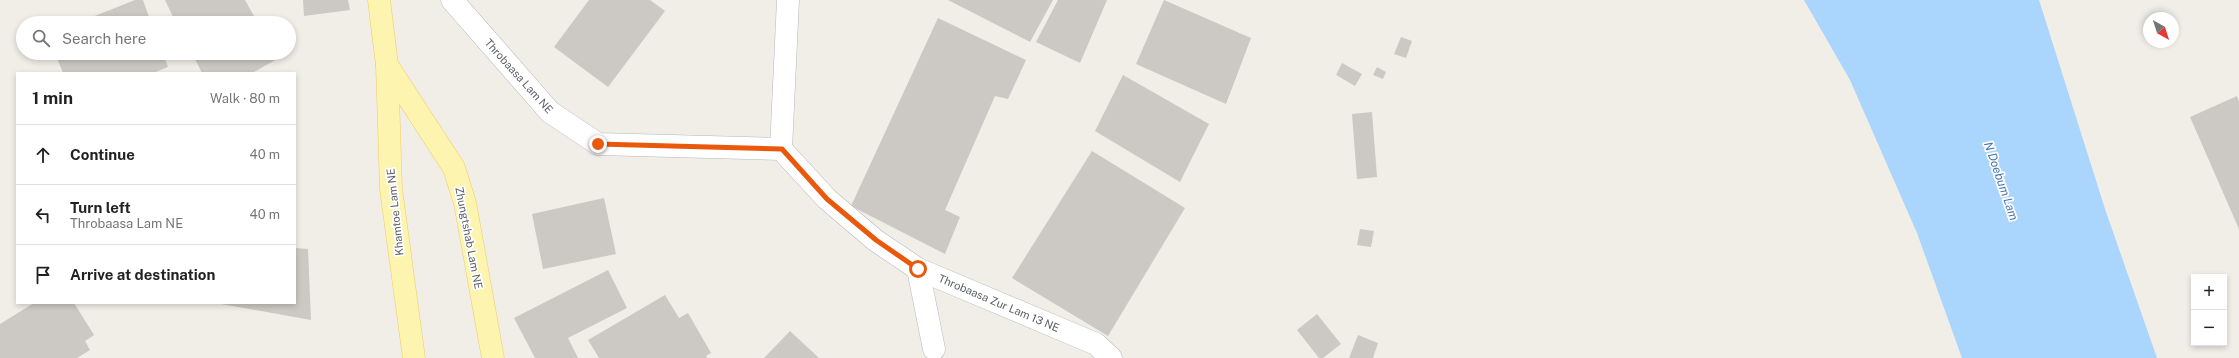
<!DOCTYPE html>
<html lang="en">
<head>
<meta charset="utf-8">
<style>
  :root { --surface:#fff; --page:#f2f2f2; --text:#222; --muted:#767676; --line:#e0e0e0 }
  body { margin:0; font-family:"Public Sans",sans-serif; background:var(--page); color:var(--text) }
  .controls { position:absolute; right:12px; bottom:12px; display:grid; overflow:hidden; border-radius:0px; box-shadow:0 2px 6px #0003 }
  .controls button { width:36px; height:36px; display:grid; place-items:center; padding:0; border:0; border-bottom:1px solid var(--line); background:var(--surface); color:var(--text); font:20px sans-serif }
  .compass { position:absolute; left:2143px; top:12px; width:36px; height:36px; border-radius:50%; background:var(--surface); box-shadow:0 2px 6px #0003; rotate:141deg }
  .stop { position:absolute; width:12px; height:12px; margin:-9px; border:3px solid #ea580c; border-radius:50%; background:#fff }
  .stop.end { background:#ea580c; border-color:#fff; box-shadow:0 1px 4px #0008 }
  .list { margin:0; padding:0; list-style:none }
  h2 { display:flex; justify-content:space-between; align-items:center; height:52px; margin:0; padding:0 16px; font-size:17px }
  h2 small { font-size:13px; font-weight:400; color:var(--muted) }
  .list li { display:grid; grid-template-columns:26px 1fr auto; gap:12px; align-items:center; box-sizing:border-box; height:60px; padding:0 16px; border-top:1px solid var(--line) }
  .list b { display:block; font-size:15px; white-space:nowrap }
  .list p { margin:0; font-size:13px; white-space:nowrap; color:var(--muted) }
  .list em { font-size:13px; font-style:normal; color:var(--muted) }
  .icon { flex:none; width:22px; height:22px; fill:none; stroke:currentColor; stroke-width:2; stroke-linecap:round; stroke-linejoin:round }
  .map { position:relative; flex:none; width:2239px; height:358px; overflow:hidden }
  .search { position:absolute; background:var(--surface); box-shadow:0 2px 6px #0003; left:16px; top:16px; width:280px; height:44px; display:flex; align-items:center; gap:10px; box-sizing:border-box; padding:0 14px; border-radius:22px; color:var(--muted); font-size:15px }
  .panel { position:absolute; background:var(--surface); box-shadow:0 2px 6px #0003; left:16px; top:72px; width:280px; height:232px; border-radius:0px }
  .map>svg:first-child { display:block }
  .water { fill:#aad5fc }
  .building { fill:#ccc8c4 }
  .lines { fill:none; stroke-linecap:round; stroke-linejoin:round }
  .minor-casing { stroke:#b7b8bd; stroke-width:23 }
  .major-casing { stroke:#eecd62; stroke-width:23 }
  .minor { stroke:#fff; stroke-width:22 }
  .major { stroke:#fdf4af; stroke-width:22 }
  .route { stroke:#ea580c; stroke-width:5 }
  .labels { text-anchor:middle; stroke-width:3.5; stroke-linejoin:round; paint-order:stroke }
  .street-label { font-size:11px; fill:#5e6166; stroke:#fff }
  .water-label { font-size:12px; font-style:italic; fill:#4674af; stroke:#fff }
</style>
</head>
<body>
<div class="map">
<svg width="2239" height="358" viewBox="0 0 2239 358">
  <rect width="100%" height="100%" fill="#f0eee7"/>
  <!-- water -->
  <path class="water" d="M1804,0H2039L2105,209L2157,358H1962L1917,233L1850,80Z"/>
  <!-- building -->
  <g class="building">
    <path d="M135,0H143L151,23H77Z"/>
    <path d="M165,0H245L258,23H176Z"/>
    <path d="M303,0H348L350,10L304,16Z"/>
    <path d="M589,0H650L665,11L608,87L554,47Z"/>
    <path d="M948,0H1053L1030,42Z"/>
    <path d="M1058,0H1107L1080,63L1036,42Z"/>
    <path d="M1164,0L1251,38L1226,104L1136,64Z"/>
    <path d="M938,18L1026,60L1008,99L995,96L945,210L960,217L945,254L851,206Z"/>
    <path d="M1401,37L1412,41L1406,58L1394,54Z"/>
    <path d="M55,53H163L168,67L153,73H63Z"/>
    <path d="M192,53H274L277,59L252,73H202Z"/>
    <path d="M1342,63L1362,74L1355,86L1336,75Z"/>
    <path d="M1377,67L1386,72L1383,79L1373,75Z"/>
    <path d="M1123,75L1209,124L1180,182L1095,131Z"/>
    <path d="M2237,96L2239,102V229L2190,117Z"/>
    <path d="M1372,112L1377,177L1357,179L1352,114Z"/>
    <path d="M1092,151L1185,208L1108,336L1012,278Z"/>
    <path d="M604,198L616,254L543,269L532,214Z"/>
    <path d="M1360,229L1374,231L1371,247L1357,245Z"/>
    <path d="M295,248L308,249L311,320L221,304L295,303Z"/>
    <path d="M608,270L627,308L568,338L578,358H535L514,318Z"/>
    <path d="M665,295L679,318L688,313L711,353L706,356L707,358H599L588,340Z"/>
    <path d="M34,303H74L94,335L85,341L90,350L77,358H0V324Z"/>
    <path d="M1317,314L1341,344L1323,358H1319L1297,330Z"/>
    <path d="M790,331L819,358H764Z"/>
    <path d="M1358,335L1378,343L1373,358H1349Z"/>
  </g>
  <g class="lines">
    <!-- minor casing -->
    <g class="minor-casing">
      <g id="minor">
        <path d="M452,0L550,112L598,144L781,149"/>
        <path d="M781,149L827,199L875,240L918,269L1096,344L1111,358"/>
        <path d="M781,149L788,0"/>
        <path d="M918,269L934,349"/>
      </g>
    </g>
    <!-- major casing -->
    <g class="major-casing">
      <g id="major">
        <path d="M379,0L387,65L391,189L414,358"/>
        <path d="M387,65L454,168L465,203L493,358"/>
      </g>
    </g>
    <!-- minor -->
    <use href="#minor" class="minor"/>
    <!-- major -->
    <use href="#major" class="major"/>
  </g>
  <g class="lines">
    <!-- route -->
    <path class="route" d="M598,144L782,149L827,199L876,240L918,269"/>
  </g>
  <g class="labels">
    <!-- street labels -->
    <g class="street-label">
      <text transform="translate(519 76) rotate(48)" y="4">Throbaasa Lam NE</text>
      <text transform="translate(395 212) rotate(-96)" y="4">Khamtoe Lam NE</text>
      <text transform="translate(469 238) rotate(79)" y="4">Zhungtshab Lam NE</text>
      <text transform="translate(999 303) rotate(23)" y="4">Throbaasa Zur Lam 13 NE</text>
    </g>
    <!-- water labels -->
    <g class="water-label">
      <text transform="translate(2001 181) rotate(71)" y="4">N Doebum Lam</text>
    </g>
  </g>
</svg>
<div class="controls">
<button>+</button>
<button>−</button>
</div>
<svg class="compass" viewBox="-18 -18 36 36"><path d="M0-13l5 13h-10z" fill="#e53935"/><path d="M0 13l5-13h-10z" fill="#767676"/></svg>
<div class="stop" style="left:918px;top:269px"></div>
<div class="stop end" style="left:598px;top:144px"></div>
<div class="search"><svg class="icon" aria-label="search" viewBox="0 0 24 24"><circle cx="10" cy="10" r="6"/><path d="M15 15l6 6"/></svg>Search here</div>
<section class="panel">
<h2>1 min<small>Walk · 80 m</small></h2>
<ul class="list">
<li><svg class="icon" aria-label="ahead" viewBox="0 0 24 24"><path d="M12 20V5M6 11l6-6 6 6"/></svg><div><b>Continue</b></div><em>40 m</em></li>
<li><svg class="icon" aria-label="left" viewBox="0 0 24 24"><path d="M17 20v-9H6M10 6l-5 5 5 5"/></svg><div><b>Turn left</b><p>Throbaasa Lam NE</p></div><em>40 m</em></li>
<li><svg class="icon" aria-label="arrive" viewBox="0 0 24 24"><path d="M6 21V4h12l-3 4 3 4H6"/></svg><div><b>Arrive at destination</b></div></li>
</ul>
</section>
</div>
</body>
</html>
